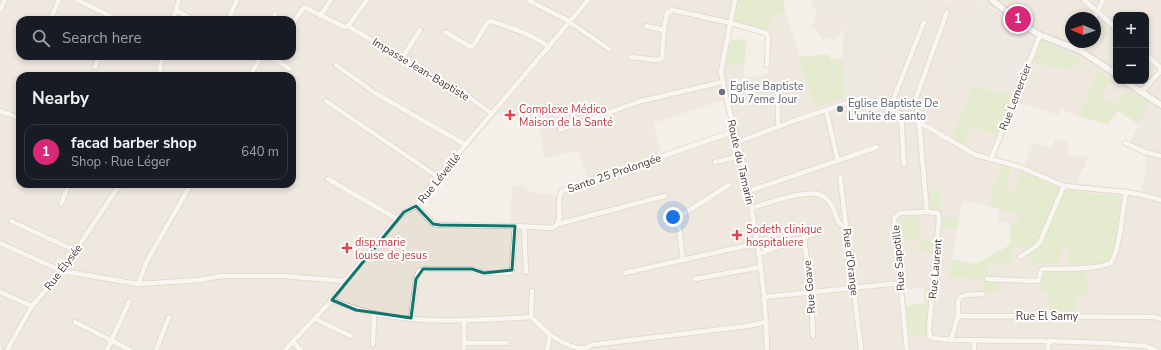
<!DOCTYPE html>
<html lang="en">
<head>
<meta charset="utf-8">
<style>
  :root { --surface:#171b24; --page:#20242c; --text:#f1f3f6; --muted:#9ea1a6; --line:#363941; --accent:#db2777 }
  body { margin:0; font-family:"Nunito Sans",sans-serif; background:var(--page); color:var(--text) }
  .controls { position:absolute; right:12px; top:12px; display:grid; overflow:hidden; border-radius:8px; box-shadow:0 2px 6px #0003 }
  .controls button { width:36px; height:36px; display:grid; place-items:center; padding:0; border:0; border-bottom:1px solid var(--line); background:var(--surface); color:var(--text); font:20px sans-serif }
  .compass { position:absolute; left:1065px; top:12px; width:36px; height:36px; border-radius:50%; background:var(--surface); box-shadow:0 2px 6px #0003; rotate:272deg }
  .you { position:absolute; left:673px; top:217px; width:14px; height:14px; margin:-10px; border:3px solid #fff; border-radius:50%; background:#1a73e8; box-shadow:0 0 0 6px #1a73e833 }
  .badge { display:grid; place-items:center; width:26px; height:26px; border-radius:50%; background:var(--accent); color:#fff; font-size:13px; font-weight:700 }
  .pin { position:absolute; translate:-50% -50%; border:2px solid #fff; box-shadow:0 1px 4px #0006 }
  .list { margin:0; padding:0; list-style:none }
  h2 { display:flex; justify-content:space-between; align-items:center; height:52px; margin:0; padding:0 16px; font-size:17px }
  h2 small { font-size:13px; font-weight:400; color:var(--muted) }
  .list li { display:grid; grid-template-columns:26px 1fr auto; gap:12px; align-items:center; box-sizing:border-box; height:56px; margin:0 8px 8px; padding:0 8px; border:1px solid var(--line); border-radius:12px }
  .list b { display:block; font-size:15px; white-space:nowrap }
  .list p { margin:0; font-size:13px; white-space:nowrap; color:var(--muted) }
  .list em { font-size:13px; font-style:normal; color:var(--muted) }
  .icon { flex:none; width:22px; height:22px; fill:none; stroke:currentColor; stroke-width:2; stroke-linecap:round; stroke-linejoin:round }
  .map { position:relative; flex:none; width:1161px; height:350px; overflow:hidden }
  .search { position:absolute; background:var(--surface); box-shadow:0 2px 6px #0003; left:16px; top:16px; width:280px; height:44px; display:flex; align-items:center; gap:10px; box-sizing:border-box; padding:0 14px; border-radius:12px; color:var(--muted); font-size:15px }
  .panel { position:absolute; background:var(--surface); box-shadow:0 2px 6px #0003; left:16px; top:72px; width:280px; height:116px; border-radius:12px }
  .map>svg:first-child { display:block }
  .residential { fill:#e7e1d6; fill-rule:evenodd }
  .industrial { fill:#e6e1dd }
  .green { fill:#d3e7b2 }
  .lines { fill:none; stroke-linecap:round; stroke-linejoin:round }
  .minor-casing { stroke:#c2b9ae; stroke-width:6 }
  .tertiary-casing { stroke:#c2b9ae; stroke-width:8 }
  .minor { stroke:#fff; stroke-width:4.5 }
  .tertiary { stroke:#fff; stroke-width:5.5 }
  .marked { fill:none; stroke:#0f766e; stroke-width:3; stroke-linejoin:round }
  .worship-dot { fill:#6b7280; stroke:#fff; stroke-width:1.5 }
  .health-dot { fill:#e0444e; stroke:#fff; stroke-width:1.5 }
  .labels { text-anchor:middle; stroke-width:4; stroke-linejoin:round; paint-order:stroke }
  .street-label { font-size:11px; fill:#473f37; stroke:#fff }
  .worship-label { font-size:11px; fill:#5b616d; stroke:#fff; text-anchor:start }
  .health-label { font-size:11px; fill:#be3a42; stroke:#fff; text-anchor:start }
</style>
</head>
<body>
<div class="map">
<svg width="1161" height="350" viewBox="0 0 1161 350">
  <rect width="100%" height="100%" fill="#f4efe8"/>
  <!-- residential -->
  <g class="residential">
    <path d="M0,0H737L725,66L744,64V77L768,75L769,17L785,12L816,107L845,98L873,93L880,51L908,56L930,0H944L951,2L952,0H978L945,91L968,101L951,138L971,127L995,135L1037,35L980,0H1161V112L1150,103L1114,106L1100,95L1099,70L1079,116L1061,109L1059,115L1018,103L996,156L1024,166L1034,142L1051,149L1056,138L1069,143L1067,154L1088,157L1077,183L1141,191L1145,174L1147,151L1161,122V350H1L2,347L0,346ZM1116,15H1146V81H1116ZM1071,18H1095V42H1071ZM20,20H292V56H20ZM1080,59L1071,71L1033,63ZM20,76H292V184H20ZM723,100L732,129L661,153L653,123ZM496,115H500L539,123L545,158L578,151L587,177L577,184L560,189L557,195L530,192L524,186L513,185L509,224L439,221L418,205ZM1011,169L1006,190L1015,193L1020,173L1057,187L1088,193L1123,197L1069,264V247H1063L1059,264L1039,265H1029V247L1012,249L989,265L988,274L999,292L982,293L983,280H976L968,278H948L957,231L941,228L942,216L959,219L963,200L989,206L994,184H997ZM932,287L925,303L909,336L904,290ZM1041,293L1087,295H1076L1049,311V293Z"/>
    <path d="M817,10L847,19L845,28L842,30L839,38L832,42V39L825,38L826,43H823L820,35L812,27Z"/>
    <path d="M999,208L1021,215L1017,222L1013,224L998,221Z"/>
  </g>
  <!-- industrial -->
  <g class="industrial">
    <path d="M813,0H930L907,56L881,51L873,93L845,98L842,59L843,35L847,19L811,8Z"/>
    <path d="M978,0L1037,35L1015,95L971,86L968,101L944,91Z"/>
    <path d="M1150,103L1161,112V122L1147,151L1130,143L1142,117Z"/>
  </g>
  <!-- green -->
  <g class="green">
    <path d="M737,0H783L785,12L770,17L769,30L734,24Z"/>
    <path d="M747,39L744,64L725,66L731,40Z"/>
    <path d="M1041,39L1081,59L1071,71L1033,63Z"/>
    <path d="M829,54L830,59H842L845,98L815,108L799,57Z"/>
    <path d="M1099,70L1111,80L1101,95L1114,106L1129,90L1150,103L1138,124L1118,111L1107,125L1079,116Z"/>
    <path d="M971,86L1015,95L998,134L995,135L971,127L964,146L951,138L968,101Z"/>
    <path d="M1002,165L1011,169L1006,189L1015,192L1020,172L1057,187L1088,193L1123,197L1116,244L1110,261L1091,265L1069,264V247H1063L1059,264L1029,265L1028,247L1012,249L1013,265H989L988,274L1001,275L999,292L982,293L983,280H976L968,278H948L952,259L975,264L1010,245L1011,223L1013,224L1017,222L1020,215L989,206L994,184H997Z"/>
    <path d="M929,190L939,191L942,211L930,212Z"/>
    <path d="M918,216L919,239L899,241L897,219Z"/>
    <path d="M942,216L959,219L957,231L941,228Z"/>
    <path d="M920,241L935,242L934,252L920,251Z"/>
    <path d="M1086,269L1087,295H1076V311H1049V293H1041L1042,270Z"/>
    <path d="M932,287V304H925L928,334L909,336L906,306L925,303L924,288Z"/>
  </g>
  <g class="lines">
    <!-- minor casing -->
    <g class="minor-casing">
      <g id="minor">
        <path d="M77,0L119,20"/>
        <path d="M528,0L565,19L609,49"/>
        <path d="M735,0L721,71C725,100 735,128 741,157C755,220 766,285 767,350"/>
        <path d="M1084,0L1116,28"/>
        <path d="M0,10L5,0"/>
        <path d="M177,11L195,20"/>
        <path d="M320,16L331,0"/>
        <path d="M1094,18L1103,0"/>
        <path d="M50,20L59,0"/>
        <path d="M173,20L179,0"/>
        <path d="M228,20L237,0"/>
        <path d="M273,20L275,14"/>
        <path d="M292,24L304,7L344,27L348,26L367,0"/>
        <path d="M348,26L416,67L462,92L492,114"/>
        <path d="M646,26L664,30"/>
        <path d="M445,32L471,47L473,46L488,22L491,21C511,28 531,34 549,47"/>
        <path d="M1081,51L1084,42"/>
        <path d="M1146,54L1161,68"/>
        <path d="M269,56L290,69"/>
        <path d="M631,57L656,60L661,59L662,57L664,30L667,13L672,10L731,23L766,33L768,37L767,65"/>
        <path d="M402,58L420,30"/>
        <path d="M336,65L375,93L466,145"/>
        <path d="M95,67L99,56"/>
        <path d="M159,76L162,56"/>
        <path d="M250,76L261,56"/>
        <path d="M778,92V127"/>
        <path d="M1141,92L1161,71"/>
        <path d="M326,101L438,177"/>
        <path d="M826,110L838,161"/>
        <path d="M889,110L924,22"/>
        <path d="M0,111L20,118"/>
        <path d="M901,114L904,165"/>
        <path d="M909,117L947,12"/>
        <path d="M560,130L641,101L723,82"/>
        <path d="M738,142L796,120L859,99L869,100L919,122L976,155L1020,167L1064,186L1126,192L1147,196L1161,200"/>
        <path d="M1125,143L1145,152L1161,156"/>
        <path d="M991,159L1040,35"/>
        <path d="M715,162L741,156"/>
        <path d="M840,176L861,349"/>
        <path d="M328,179L397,219"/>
        <path d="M749,191L877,147"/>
        <path d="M61,204L69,184"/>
        <path d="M416,206L433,224L440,225L515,226"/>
        <path d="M752,208C767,203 802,191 816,194C825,195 831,203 834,210C837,218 837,225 846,227"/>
        <path d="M927,212L938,213L939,218L929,329L930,337L932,338L951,340L1049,341L1104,343L1145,346L1156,350"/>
        <path d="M11,221L76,251"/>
        <path d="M558,224L665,196"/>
        <path d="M524,227L526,272"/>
        <path d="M804,238L811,292L813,336"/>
        <path d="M0,243L62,271L138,284L200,280L221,276H282L345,281"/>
        <path d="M759,254L819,232"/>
        <path d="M1020,257L1035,247L1040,242L1064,186"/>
        <path d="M683,260L678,220L680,216L729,185"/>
        <path d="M625,273L758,243"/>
        <path d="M695,279L761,267"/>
        <path d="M987,279L1037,281L1039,279L1041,270L1043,269C1065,268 1089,271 1111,263C1121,244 1122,213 1126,192"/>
        <path d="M138,284L147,261L191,184"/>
        <path d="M0,292L32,306"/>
        <path d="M765,297L900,283"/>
        <path d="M332,300C394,327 466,321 531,317"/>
        <path d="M958,316V301L960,297L965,295L983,294"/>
        <path d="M531,317L550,335L547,350"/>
        <path d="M531,317L532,291"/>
        <path d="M411,318L416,279L419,271L427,269H472L484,273H510L512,270L515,226L553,228C566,219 554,206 562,191L735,131"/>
        <path d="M315,319L351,336"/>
        <path d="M464,320V350"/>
        <path d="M75,322L130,350"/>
        <path d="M550,335C559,340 574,350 585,348C588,347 589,346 591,345L747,326L767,322"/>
        <path d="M951,340L958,316L1154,317L1161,319"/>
        <path d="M293,342L301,350"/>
        <path d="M464,343H507"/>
        <path d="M373,344L374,313"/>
        <path d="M7,350L32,306L62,271L120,184"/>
        <path d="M107,350L129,302"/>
        <path d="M156,350L169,317"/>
        <path d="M285,350L332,300L345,281L397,219L404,212L416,206L438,177L588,0"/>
        <path d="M907,350L894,220L895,217L900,213L927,212L919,122"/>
        <path d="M974,350V340"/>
        <path d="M1048,350L1049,341"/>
      </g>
    </g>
    <!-- tertiary casing -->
    <g class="tertiary-casing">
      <g id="tertiary">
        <path d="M992,0L1025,26L1040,35L1081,51L1116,74"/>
        <path d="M1125,81L1161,105"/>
      </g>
    </g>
    <!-- minor -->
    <use href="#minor" class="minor"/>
    <!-- tertiary -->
    <use href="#tertiary" class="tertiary"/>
  </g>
  <!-- marked area -->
  <path d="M0 0H1161V350H0ZM416,206L433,224L440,225L515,226L512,270L484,273L472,269H423L416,279L411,318L356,310L332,300L404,212Z" fill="#f4efe8" fill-opacity=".55" fill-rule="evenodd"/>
  <path class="marked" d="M416,206L433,224L440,225L515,226L512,270L484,273L472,269H423L416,279L411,318L356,310L332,300L404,212Z"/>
  <!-- markers -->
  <g class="worship-dot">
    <circle cx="722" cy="92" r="4"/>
    <circle cx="840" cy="109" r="4"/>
  </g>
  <g class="health-dot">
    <path d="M508 109h4v4h4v4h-4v4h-4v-4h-4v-4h4z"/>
    <path d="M735 229h4v4h4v4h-4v4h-4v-4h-4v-4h4z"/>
    <path d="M345 242h4v4h4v4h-4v4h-4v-4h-4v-4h4z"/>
  </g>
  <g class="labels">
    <!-- street labels -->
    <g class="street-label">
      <text transform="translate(421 69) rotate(31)" y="4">Impasse Jean-Baptiste</text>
      <text transform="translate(1015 97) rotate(-69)" y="4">Rue Lemercier</text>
      <text transform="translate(741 162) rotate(77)" y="4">Route du Tamarin</text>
      <text transform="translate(614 173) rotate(-19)" y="4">Santo 25 Prolongée</text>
      <text transform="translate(439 178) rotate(-51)" y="4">Rue Léveillé</text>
      <text transform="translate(898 258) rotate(-95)" y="4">Rue Sapotille</text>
      <text transform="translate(851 262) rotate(83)" y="4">Rue d'Orange</text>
      <text transform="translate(63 267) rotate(-53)" y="4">Rue Élysée</text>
      <text transform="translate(935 269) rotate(-85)" y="4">Rue Laurent</text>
      <text transform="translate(809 287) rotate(-95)" y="4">Rue Goave</text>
      <text x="1047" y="320">Rue El Samy</text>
    </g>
    <!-- worship labels -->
    <g class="worship-label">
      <text x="730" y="90">Eglise Baptiste<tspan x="730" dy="13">Du 7eme Jour</tspan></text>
      <text x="848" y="107">Eglise Baptiste De<tspan x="848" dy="13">L'unite de santo</tspan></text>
    </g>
    <!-- health labels -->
    <g class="health-label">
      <text x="519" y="113">Complexe Médico<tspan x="519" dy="13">Maison de la Santé</tspan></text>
      <text x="746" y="233">Sodeth clinique<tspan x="746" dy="13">hospitaliere</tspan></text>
      <text x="355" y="246">disp.marie<tspan x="355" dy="13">louise de jesus</tspan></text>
    </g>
  </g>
</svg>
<div class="controls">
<button>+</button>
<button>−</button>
</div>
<svg class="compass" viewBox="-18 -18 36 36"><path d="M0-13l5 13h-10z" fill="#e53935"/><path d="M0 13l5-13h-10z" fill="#9ea1a6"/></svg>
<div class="you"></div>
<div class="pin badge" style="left:1018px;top:19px">1</div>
<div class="search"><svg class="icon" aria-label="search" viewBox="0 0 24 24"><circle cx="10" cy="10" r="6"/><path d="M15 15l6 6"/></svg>Search here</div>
<section class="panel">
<h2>Nearby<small></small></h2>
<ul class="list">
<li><span class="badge">1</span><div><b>facad barber shop</b><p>Shop · Rue Léger</p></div><em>640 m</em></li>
</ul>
</section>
</div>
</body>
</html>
